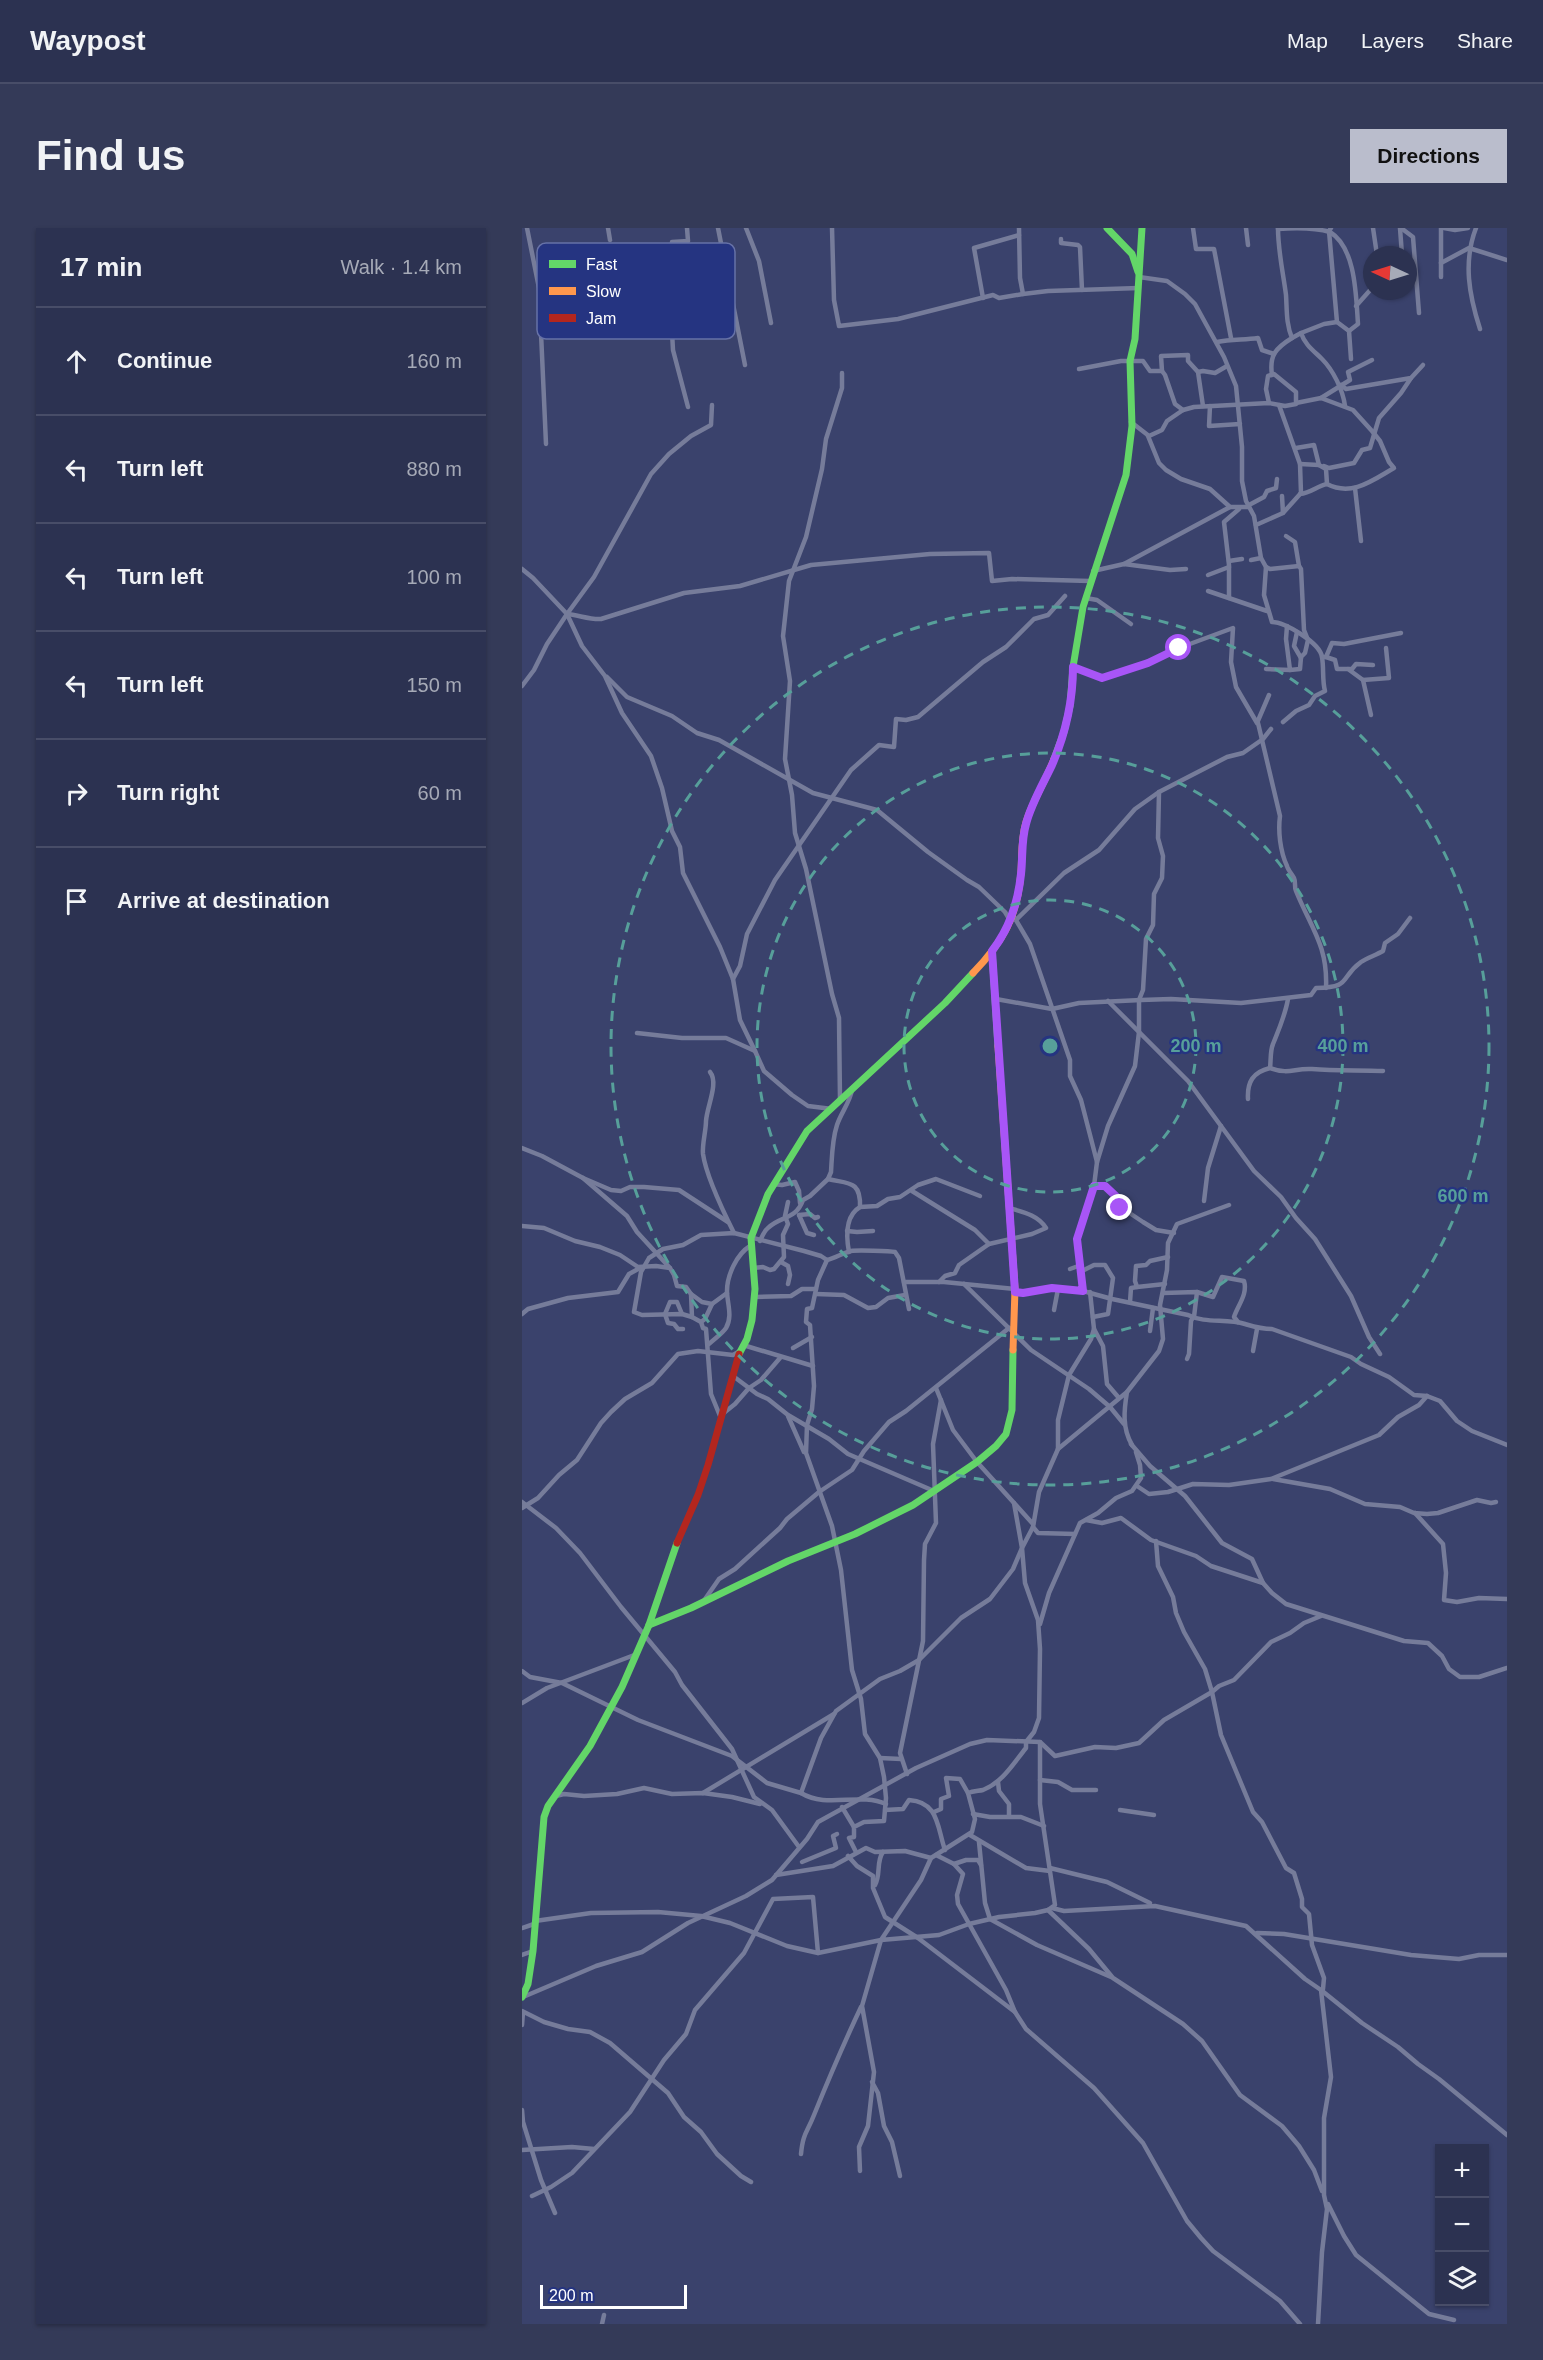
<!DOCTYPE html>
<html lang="en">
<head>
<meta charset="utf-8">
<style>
  :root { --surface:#2c3251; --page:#343a58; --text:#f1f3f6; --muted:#a6aab7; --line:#484d68; --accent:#babdcc }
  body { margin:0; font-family:Arial,sans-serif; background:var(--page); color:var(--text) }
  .controls { position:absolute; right:18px; bottom:18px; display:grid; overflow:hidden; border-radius:0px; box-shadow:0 2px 4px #0004 }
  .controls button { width:54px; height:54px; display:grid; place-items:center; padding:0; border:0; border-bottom:2px solid var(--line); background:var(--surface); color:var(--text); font:30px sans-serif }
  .compass { position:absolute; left:841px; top:18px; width:54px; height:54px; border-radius:50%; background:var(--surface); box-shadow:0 2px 4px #0004; rotate:274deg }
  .scale { position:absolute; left:18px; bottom:15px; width:147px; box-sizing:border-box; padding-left:6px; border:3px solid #fff; border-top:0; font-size:16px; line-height:21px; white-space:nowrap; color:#fff; -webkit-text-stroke:4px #253481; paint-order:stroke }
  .stop { position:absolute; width:18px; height:18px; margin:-14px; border:4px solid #a855f7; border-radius:50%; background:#fff }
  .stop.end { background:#a855f7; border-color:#fff; box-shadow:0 2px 6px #0008 }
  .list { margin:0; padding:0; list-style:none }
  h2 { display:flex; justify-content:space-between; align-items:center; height:78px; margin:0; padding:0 24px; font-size:26px }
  h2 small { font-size:20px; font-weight:400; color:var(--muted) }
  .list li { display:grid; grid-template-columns:39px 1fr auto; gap:18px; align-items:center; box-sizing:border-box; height:108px; padding:0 24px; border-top:2px solid var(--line) }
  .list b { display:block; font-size:22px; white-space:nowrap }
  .list em { font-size:20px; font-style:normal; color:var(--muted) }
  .icon { flex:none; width:33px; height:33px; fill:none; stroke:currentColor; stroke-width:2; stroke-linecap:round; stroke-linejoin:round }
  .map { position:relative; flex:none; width:985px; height:2096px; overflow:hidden; border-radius:0px }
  header { display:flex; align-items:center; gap:36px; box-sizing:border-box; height:84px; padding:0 30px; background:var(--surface); border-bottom:2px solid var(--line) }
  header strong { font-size:28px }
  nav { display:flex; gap:33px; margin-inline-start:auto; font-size:21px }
  .intro { display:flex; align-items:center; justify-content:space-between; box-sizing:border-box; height:144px; padding:0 36px }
  h1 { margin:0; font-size:42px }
  .button { padding:15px 27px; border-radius:0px; background:var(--accent); color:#111; font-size:21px; font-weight:700 }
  main { display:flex; gap:36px; padding:0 36px }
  aside { flex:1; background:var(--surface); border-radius:0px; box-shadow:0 2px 4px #0004 }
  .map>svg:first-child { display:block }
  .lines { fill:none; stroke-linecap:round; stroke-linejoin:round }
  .street { stroke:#767c9a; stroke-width:4.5 }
  .fast { stroke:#63d668; stroke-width:7 }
  .slow { stroke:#ff974d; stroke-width:7 }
  .jam { stroke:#b3261e; stroke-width:7 }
  .route { stroke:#a855f7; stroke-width:8 }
  .ring { fill:none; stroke:#579f9a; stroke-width:3; stroke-dasharray:10 8 }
  .key { fill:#253481; stroke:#6671a7; stroke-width:1.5 }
  .key-label { font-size:16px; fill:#fff }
  .centre { fill:#579f9a; stroke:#253481; stroke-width:3 }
  .ring-label { font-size:18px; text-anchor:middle; font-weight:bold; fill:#579f9a; stroke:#253481; stroke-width:4.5; stroke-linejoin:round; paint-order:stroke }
</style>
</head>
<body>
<header>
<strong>Waypost</strong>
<nav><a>Map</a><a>Layers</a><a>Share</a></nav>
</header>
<div class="intro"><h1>Find us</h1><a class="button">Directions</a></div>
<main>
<aside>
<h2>17 min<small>Walk · 1.4 km</small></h2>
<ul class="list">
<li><svg class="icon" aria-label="ahead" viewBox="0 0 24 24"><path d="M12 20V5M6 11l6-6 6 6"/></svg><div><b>Continue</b></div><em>160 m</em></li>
<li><svg class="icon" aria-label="left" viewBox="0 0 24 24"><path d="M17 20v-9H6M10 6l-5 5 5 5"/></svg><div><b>Turn left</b></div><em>880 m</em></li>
<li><svg class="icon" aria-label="left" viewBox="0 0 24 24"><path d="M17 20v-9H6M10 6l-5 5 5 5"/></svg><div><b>Turn left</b></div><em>100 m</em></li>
<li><svg class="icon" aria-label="left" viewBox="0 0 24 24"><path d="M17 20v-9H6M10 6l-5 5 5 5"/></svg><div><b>Turn left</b></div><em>150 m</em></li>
<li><svg class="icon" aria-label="right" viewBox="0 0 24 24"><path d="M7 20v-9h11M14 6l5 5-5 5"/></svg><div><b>Turn right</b></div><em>60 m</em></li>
<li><svg class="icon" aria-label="arrive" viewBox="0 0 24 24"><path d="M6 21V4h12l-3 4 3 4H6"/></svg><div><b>Arrive at destination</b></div></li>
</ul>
</aside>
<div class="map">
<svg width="985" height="2096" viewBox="0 0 985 2096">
  <rect width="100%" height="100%" fill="#3a426c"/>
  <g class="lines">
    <!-- street -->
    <g class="street">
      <path d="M5,0L17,60L24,216"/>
      <path d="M86,0L88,12"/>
      <path d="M165,0L166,13L150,14L149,87L139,95L141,104H150L151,122L166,179"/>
      <path d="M196,0L223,137"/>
      <path d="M224,0L237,33L249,95"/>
      <path d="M310,0L312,72L317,98L376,91L471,67L477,70L501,66"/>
      <path d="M497,0L498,50L501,66L526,63L617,60"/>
      <path d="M671,0L674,21H692L709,110"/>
      <path d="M724,0L726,17"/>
      <path d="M809,0L807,3L815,94L827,103L829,131"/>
      <path d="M851,0L855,27"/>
      <path d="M878,0L880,27"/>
      <path d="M879,0L891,9L897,85"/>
      <path d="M922,0L933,2L946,0"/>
      <path d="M954,0C941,34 947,67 958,101"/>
      <path d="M756,1C771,0 794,0 808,4C834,20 834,68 836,96L827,103"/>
      <path d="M539,11V15L556,17L558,19L560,62"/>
      <path d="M919,35L947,20L985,32"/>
      <path d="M617,49L645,53L663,66L673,76L702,129L714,158L720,219V253L724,273L732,288L739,330L744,339L748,341L777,338L779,341L782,402L786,412L783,425L779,429L778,441L768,442L764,411L765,398"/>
      <path d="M919,49V0"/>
      <path d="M461,70L452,20L497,7"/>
      <path d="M834,78L850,60"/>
      <path d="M779,105L802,96L815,94"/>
      <path d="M770,110L779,105C783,117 792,123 800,131C811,142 821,162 823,178"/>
      <path d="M695,114C709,111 722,112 736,110L740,122L752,126"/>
      <path d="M557,141L599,133H621L628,143H640L643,147L653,176L661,182"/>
      <path d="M640,143L639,128L666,127V133L676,144L681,178"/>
      <path d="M676,144L681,143L693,145L705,138"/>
      <path d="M750,147C747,127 754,120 770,110C764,96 765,82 764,67C761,44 756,23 756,0"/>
      <path d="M819,157L824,161L889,150L901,137"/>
      <path d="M799,170L828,152L826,144L850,132"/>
      <path d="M688,178L687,198L718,196"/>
      <path d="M609,194L627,208L640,202L645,193L661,182L672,179L747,175L763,178L774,176V164L752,146L746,148L744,161L747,175"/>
      <path d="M626,208L637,235L644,242L659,251L688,261L708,279H726L727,277L742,269L745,263L754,260L755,251"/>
      <path d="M774,220L792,217L797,237L804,241L805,256C830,269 851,252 872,240L867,234L858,213L850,203L831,182L799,170L774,175"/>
      <path d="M778,236L797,237"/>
      <path d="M802,238L807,240L832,235L840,222L848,220L857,190L879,165L889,150"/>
      <path d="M833,260L839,313"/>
      <path d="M778,266C789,265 795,258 805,256"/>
      <path d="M760,268L761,285"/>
      <path d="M734,297L761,285L779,265L778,236L757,177"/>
      <path d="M764,308L773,314L777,338"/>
      <path d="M729,332L739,330"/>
      <path d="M707,333L720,331"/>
      <path d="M602,336L708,279"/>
      <path d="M744,339L742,367L750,394C763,394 798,415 800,429C802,440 800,452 803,463L793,468L787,477L774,483L761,494"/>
      <path d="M0,341L11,350L45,386L60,418L83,448L100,485L129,528L140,560L150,603L158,619L161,645L198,719L211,751L218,792L233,823"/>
      <path d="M571,343L602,336L648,342L664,341"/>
      <path d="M686,347L707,339"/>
      <path d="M686,363L745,383"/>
      <path d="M564,370L575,372L609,396"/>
      <path d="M707,370V337L702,294L717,281"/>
      <path d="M45,386C56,387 69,392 79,391L162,365L218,358L289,337L408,326L467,325L470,353L490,351L568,353"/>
      <path d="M775,404L772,418L779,430"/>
      <path d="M800,429H804L810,415L822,416L879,405"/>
      <path d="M804,429L813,432L815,441H826L841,452L849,487"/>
      <path d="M551,439L580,450L626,435L657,420L711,400L709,434L714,459L735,495L747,467"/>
      <path d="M744,441L768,442"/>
      <path d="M826,441H830L834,436L851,437"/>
      <path d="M85,449L105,469L150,488L175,505L197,512L291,565L355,582L406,624L445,652L457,659L483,684L489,694"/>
      <path d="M841,452L867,450L864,420"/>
      <path d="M0,458L12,442L25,416L45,386L72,349L129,246L147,226L169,208L189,197L190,177"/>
      <path d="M736,495L758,588C756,603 758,623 765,638C766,642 770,646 772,650C774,654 772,659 774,663C789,700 806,718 804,760"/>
      <path d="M491,687L508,716L548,832V848L559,872L575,934L572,958L555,1011L561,1063"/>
      <path d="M494,692L542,645L577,622L613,581L637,564L705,529L721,525L741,511L749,501"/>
      <path d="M211,751L218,738L225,706L253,652L329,542L357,517L372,519L374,491L384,492L396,489L461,434L484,419L512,391L526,387L543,368"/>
      <path d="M474,771L530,781L557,775L619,772L649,771L719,775L789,767L794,760C831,759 816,751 839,734C845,730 854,727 861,723L863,715L876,706L888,690"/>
      <path d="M586,773L666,853L732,943L759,969L774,990L793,1011L829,1068L847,1109L858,1126"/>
      <path d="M115,805L160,810H204L213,814L233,823L242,843L270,867L286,878L310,881"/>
      <path d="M748,840C749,833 748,823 751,816C757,801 763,788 766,771"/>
      <path d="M188,844C197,855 185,878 184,893C184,903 180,916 181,926C184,947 202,985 212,1005"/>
      <path d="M726,871C725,854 731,844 748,840C768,847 771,840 790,841C813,843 837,842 861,843"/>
      <path d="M318,872L317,790L310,766L284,641L273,605L270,567L263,531L268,453L261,408L267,353L284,309L300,241L304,211L320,160V145"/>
      <path d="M0,920L20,928L61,950L89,962L99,963L108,959H122L157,962L206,994"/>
      <path d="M575,934L586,898L613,838L617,804V772L621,762L624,711L631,697L632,666L640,650L641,628L636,610L637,564"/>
      <path d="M61,950L105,988L115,1004L148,1040L152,1047L155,1058L164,1059L169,1066L170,1089L179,1094L181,1100L184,1101L189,1166L198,1188L213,1176L227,1160L239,1152L258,1130"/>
      <path d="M251,956L260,957L273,954L277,963L278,975"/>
      <path d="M572,958H583L609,986L621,994L634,1002L652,1005"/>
      <path d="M390,963L453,1002L467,1016"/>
      <path d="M682,973L686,940L699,898"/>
      <path d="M338,979L355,978L366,971L378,969L396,957L414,951L458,968"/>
      <path d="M597,985L601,975"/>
      <path d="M277,987L285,1005L292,1007"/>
      <path d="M277,987L288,986L293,990L296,989"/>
      <path d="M0,998L22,1000L53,1013L78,1019L98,1027L116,1039L134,1038L148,1040"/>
      <path d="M325,1003L335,1004L351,1003"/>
      <path d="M238,1013C240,1009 242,1003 246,1000C258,988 274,992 281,972L288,968L306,951"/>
      <path d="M327,1024C324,1008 323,988 338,979C339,952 326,956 306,951L309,944C310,928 310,912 315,897C319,885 328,874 330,862"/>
      <path d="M259,1034L266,1038L268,1047L266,1056"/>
      <path d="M231,1040L241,1039L248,1042L252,1041L262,1029L261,1007L266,996L263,988L266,974"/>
      <path d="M548,1041L559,1037"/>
      <path d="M560,1043L572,1037H583L591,1050L586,1086L571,1089"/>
      <path d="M382,1054H422L493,1061"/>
      <path d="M417,1054L423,1048L433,1045L437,1037L467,1016L510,1006L524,1000C516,987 501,984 487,980"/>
      <path d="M442,1056L509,1122L567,1161L588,1179L602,1196"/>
      <path d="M615,1059L643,1056"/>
      <path d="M493,1064L501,1065L530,1060L561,1063L590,1071L666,1087C684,1096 704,1090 723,1096C733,1099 739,1101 750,1101L829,1129L839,1136L867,1149L892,1167L905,1168L918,1173L935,1193L950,1203L985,1217"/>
      <path d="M641,1065L675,1064L691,1069L700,1049L722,1053C726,1066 716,1077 712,1089L716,1094"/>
      <path d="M169,1066L180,1074L190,1076"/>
      <path d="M294,1066L322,1067L346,1080L354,1079L366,1070L383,1067"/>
      <path d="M232,1069L269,1068L280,1061H294"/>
      <path d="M608,1074L609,1060L615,1059L613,1053L614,1038L624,1037L628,1033L646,1029"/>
      <path d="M532,1082L536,1061"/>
      <path d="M0,1086L6,1081L46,1070L96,1064L107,1046L118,1040"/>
      <path d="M160,1086L155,1074H148L143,1086L146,1095L152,1096L156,1101H161"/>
      <path d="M170,1089L160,1086L120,1087L112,1084L119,1044L127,1030L141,1021L161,1017L179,1007L212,1005L282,1023L299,1028L305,1032"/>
      <path d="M672,1089L675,1064"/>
      <path d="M179,1094L183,1091L190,1076L205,1065"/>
      <path d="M572,1101L581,1118L585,1156L597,1170"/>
      <path d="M628,1103L631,1080"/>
      <path d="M187,1116C192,1111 200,1106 204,1100C211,1088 205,1075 205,1063C205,1047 215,1026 228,1018"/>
      <path d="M221,1117L291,1138"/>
      <path d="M271,1120L290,1109"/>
      <path d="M731,1123L735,1101"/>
      <path d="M665,1131L667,1126L669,1093L671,1089"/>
      <path d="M211,1148L235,1166L246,1171L266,1187L307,1211L326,1226L412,1263"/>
      <path d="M414,1160L431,1202L455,1234L511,1296"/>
      <path d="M605,1164C602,1182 600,1200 610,1217"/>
      <path d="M266,1188L282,1224"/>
      <path d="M609,1216L628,1238L663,1268L700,1315L730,1331L741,1355L750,1365L764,1376L882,1413L906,1415L920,1428L927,1441L938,1449H957L985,1440"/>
      <path d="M536,1221L605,1164L637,1123L641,1111L638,1077L645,1042L646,1015L655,996L707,977"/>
      <path d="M751,1251L808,1261L843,1276L878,1279L892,1285L905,1286L916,1285L955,1272L969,1275L974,1274"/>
      <path d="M615,1258L627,1266L646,1264L671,1256L707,1257L749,1251L857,1207L876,1189L897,1177L905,1168"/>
      <path d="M0,1274L34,1300L58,1325L99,1379L153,1444L160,1457L210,1521L232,1569L250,1582L277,1619"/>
      <path d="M0,1280L16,1270L37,1247L55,1232L79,1195L89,1184L103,1171L130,1155L156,1126L176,1123L211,1127L218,1123"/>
      <path d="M893,1285L921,1316L924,1345L922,1372L935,1374L957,1370L985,1371"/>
      <path d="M564,1292L580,1295L599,1290L629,1312L674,1328L689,1338L741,1355"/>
      <path d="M511,1299L516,1305L553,1306"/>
      <path d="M181,1374L197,1351L213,1341L258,1300L265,1291L297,1264L330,1242L342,1223L367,1194L384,1183L487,1100"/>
      <path d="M799,1388L782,1395L768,1405L749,1414L712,1452L697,1458L690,1464L699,1507L731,1584L740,1594L764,1640L772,1645L780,1671V1679L787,1686L790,1717L802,1750L801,1761L799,1762L840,1795L876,1819L896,1836L917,1851L985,1907"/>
      <path d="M518,1396L527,1365L558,1295L576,1285L594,1270L610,1263L619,1250L618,1237L614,1224"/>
      <path d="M0,1443L8,1449L40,1455L116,1492L210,1528L245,1555L279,1565L299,1510L314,1483L358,1451L378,1443L397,1432L439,1390L468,1371L491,1341L500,1320L492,1275"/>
      <path d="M0,1475L25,1460L115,1426"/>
      <path d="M518,1514V1576L533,1677L526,1682L513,1685L477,1689L447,1696L417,1707L359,1712L399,1652L409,1630L450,1604L453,1591L446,1565C451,1563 456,1563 461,1562C481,1554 491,1536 504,1520V1514L512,1504L517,1490L518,1421L516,1392L503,1355L500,1320L511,1299L517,1264L536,1221V1192L547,1147L569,1111L572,1101L568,1064"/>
      <path d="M358,1530L379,1531"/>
      <path d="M385,1546L378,1525L401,1413L402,1332L403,1316L414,1295L411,1216L419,1172"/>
      <path d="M518,1552L536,1554L550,1562H574"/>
      <path d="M476,1554L477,1563L487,1576V1588"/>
      <path d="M181,1565L312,1486"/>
      <path d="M279,1565C305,1581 337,1564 364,1576"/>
      <path d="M34,1568L42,1566L62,1568L95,1566L122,1560L150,1566L181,1565L210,1569L238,1576"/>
      <path d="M320,1579L332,1599"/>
      <path d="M363,1582L381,1581L387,1572C417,1574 415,1599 423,1622"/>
      <path d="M598,1582L632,1587"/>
      <path d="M412,1584L419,1581V1571L427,1568L424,1550L438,1551L446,1565"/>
      <path d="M451,1586L468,1589H499L522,1598"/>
      <path d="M448,1607L504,1640L528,1643"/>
      <path d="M457,1614L463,1675L468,1691L515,1717L589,1749"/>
      <path d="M334,1624L327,1610L332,1609V1599L342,1594L362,1593L364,1570L362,1549L358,1530L343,1506L339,1471L330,1442L319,1342L310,1298L284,1225L285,1197L290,1181L292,1158L288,1097L284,1094L285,1081L290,1080L296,1052L305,1032C313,1030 321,1025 329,1023C335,1022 368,1023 373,1024L377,1030L387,1081"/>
      <path d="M414,1627L432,1636L441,1646L435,1667L436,1676L484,1762L493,1784L504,1801L572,1860L621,1915L665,1993L679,2010L691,2023L758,2073L778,2096"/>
      <path d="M326,1628L335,1638L351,1648V1660L363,1689L396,1710L493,1784"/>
      <path d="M280,1634L314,1620L311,1608L315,1606"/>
      <path d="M432,1636L444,1632H456L459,1637"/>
      <path d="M528,1640L585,1654L628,1675"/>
      <path d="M254,1647L311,1638L344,1620L353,1624L383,1623L409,1630"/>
      <path d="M353,1657C359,1647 354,1633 361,1624"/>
      <path d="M530,1680L542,1683L633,1678L724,1698L783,1751L799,1762L809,1849L802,1890V1967L805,1981L800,2024L796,2096"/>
      <path d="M526,1682L567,1721L591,1750L661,1796L680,1813L718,1867L760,1898L777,1918L792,1942L800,1963"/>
      <path d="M13,1693L69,1685L136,1684L179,1688L208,1695L265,1718L296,1725L359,1712L340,1778L352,1844L346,1898L337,1919L338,1943"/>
      <path d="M0,1700L12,1696"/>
      <path d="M735,1705L762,1706L889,1727L937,1731L957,1727H985"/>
      <path d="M0,1727L11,1723"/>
      <path d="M1,1769L74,1738L120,1724L166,1695L224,1668L250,1652L285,1611L296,1594L394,1540L448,1516L465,1512L518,1514L533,1528L573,1519L594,1520L617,1515L642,1492L690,1464L683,1441L662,1404L654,1385L651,1369L636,1338L634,1313"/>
      <path d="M0,1783L22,1794L46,1801L68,1804L88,1815L146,1865L162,1889L179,1904L195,1926L219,1948L229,1954"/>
      <path d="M0,1797L1,1784"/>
      <path d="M350,1854L356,1865L362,1898L370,1914L378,1948"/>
      <path d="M0,1882L1,1894L19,1952L33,1985"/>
      <path d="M0,1922L50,1919L72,1921"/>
      <path d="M279,1926C281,1905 285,1905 292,1887C307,1850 322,1815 339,1779"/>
      <path d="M10,1968L29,1959L50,1945L108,1884L142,1832L164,1806L173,1782L222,1725L251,1671L291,1669L296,1725"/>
      <path d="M806,1976L822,2008L834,2027L907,2086L932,2092"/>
      <path d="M80,2096L82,2087"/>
    </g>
    <!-- fast -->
    <g class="fast">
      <path d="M585,0L610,26L616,44"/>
      <path d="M532,531L542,504L548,478L551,439L561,379L604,247L610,198L608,133L613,111L620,0"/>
      <path d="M470,723L476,818"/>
      <path d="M217,1126L225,1111L230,1092L233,1061L229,1010L246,966L285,903L423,775L451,745"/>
      <path d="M127,1397L169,1380L266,1333L333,1306L391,1277L455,1234L474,1218L484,1206L490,1182L491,1122"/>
      <path d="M0,1769L6,1756L11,1723L22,1589L26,1578L68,1518L100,1459L127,1397L155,1315"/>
    </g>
    <!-- slow -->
    <g class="slow">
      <path d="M451,745C481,714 496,688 499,644C500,627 499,610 504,594C511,572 524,552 532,531"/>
      <path d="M476,818L493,1061L491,1122"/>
    </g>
    <!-- jam -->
    <path class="jam" d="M155,1315L176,1267L186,1237L217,1126"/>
  </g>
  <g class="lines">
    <!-- route -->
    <path class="route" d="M598,980L601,975L583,958H572L555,1011L561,1063L530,1060L501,1065L493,1064L470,723C488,700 496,675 499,646C501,629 499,613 504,596C509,576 521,556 530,537C543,507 551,472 551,439L580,450L626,435L657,420"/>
  </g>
  <!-- distance rings -->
  <g class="ring">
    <circle cx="528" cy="818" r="146"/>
    <circle cx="528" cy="818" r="293"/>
    <circle cx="528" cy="818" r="439"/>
  </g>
  <!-- legend -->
  <rect x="15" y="15" width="198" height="96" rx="9" class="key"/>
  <rect x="27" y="32" width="27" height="8" fill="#63d668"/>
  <rect x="27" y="59" width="27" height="8" fill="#ff974d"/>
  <rect x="27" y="86" width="27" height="8" fill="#b3261e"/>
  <g class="key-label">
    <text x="64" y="42">Fast</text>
    <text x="64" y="69">Slow</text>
    <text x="64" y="96">Jam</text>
  </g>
  <circle cx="528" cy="818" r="9" class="centre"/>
  <g class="ring-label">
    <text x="674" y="824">200 m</text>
    <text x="821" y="824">400 m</text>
    <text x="941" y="974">600 m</text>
  </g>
</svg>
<div class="controls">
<button>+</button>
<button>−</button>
<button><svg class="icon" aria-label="layers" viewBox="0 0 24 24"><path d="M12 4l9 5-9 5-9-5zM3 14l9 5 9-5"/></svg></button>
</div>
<svg class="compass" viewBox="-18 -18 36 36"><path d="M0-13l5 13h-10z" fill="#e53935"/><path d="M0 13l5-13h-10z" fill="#a6aab7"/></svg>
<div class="scale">200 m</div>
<div class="stop" style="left:657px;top:420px"></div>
<div class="stop end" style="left:598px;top:980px"></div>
</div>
</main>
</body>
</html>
